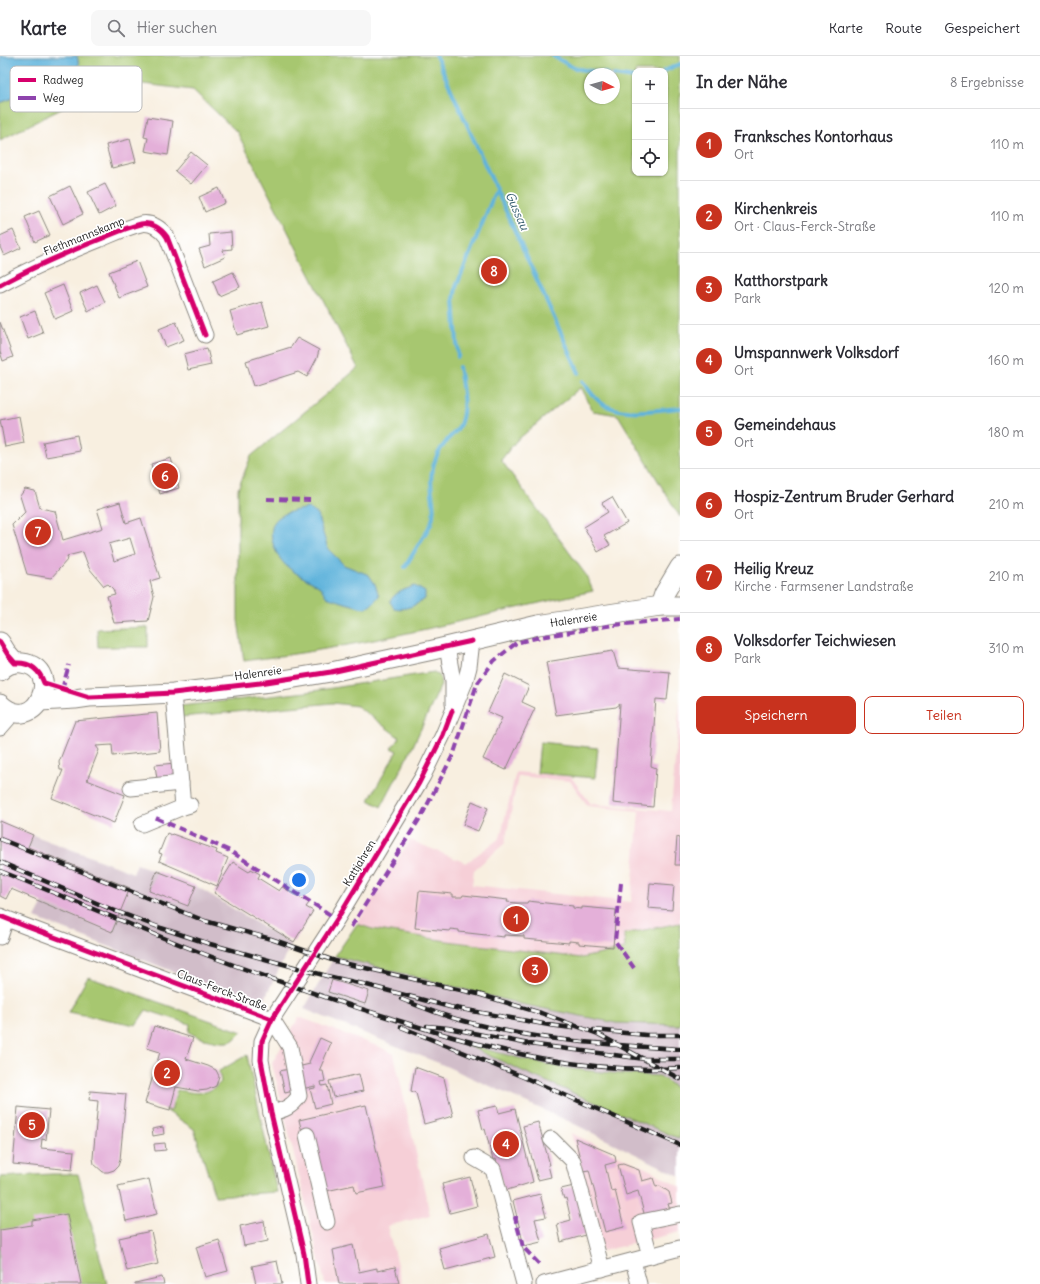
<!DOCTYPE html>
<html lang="de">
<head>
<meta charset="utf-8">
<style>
  :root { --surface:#fff; --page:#f7f7f7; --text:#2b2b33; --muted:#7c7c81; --line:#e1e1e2; --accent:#c8321e }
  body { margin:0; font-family:Delius,sans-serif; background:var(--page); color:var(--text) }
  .controls { position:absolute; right:12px; top:12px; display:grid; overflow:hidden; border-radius:8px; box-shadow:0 1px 3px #0004 }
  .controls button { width:36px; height:36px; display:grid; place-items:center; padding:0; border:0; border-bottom:1px solid var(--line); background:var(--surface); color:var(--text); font:20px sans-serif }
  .compass { position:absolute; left:584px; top:12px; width:36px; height:36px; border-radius:50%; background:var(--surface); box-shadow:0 1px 3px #0004; rotate:95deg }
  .you { position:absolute; left:299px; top:824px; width:14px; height:14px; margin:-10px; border:3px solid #fff; border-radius:50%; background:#1a73e8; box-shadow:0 0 0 6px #1a73e833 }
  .badge { display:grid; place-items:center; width:26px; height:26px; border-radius:50%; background:var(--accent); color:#fff; font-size:13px; font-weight:700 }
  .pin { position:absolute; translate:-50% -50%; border:2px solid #fff; box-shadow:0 1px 4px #0006 }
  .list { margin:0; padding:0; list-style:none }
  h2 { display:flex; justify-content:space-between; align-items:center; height:52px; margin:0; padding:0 16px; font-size:17px }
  h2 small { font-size:13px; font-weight:400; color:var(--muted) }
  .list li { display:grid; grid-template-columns:26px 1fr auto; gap:12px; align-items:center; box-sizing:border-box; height:72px; padding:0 16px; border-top:1px solid var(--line) }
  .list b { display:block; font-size:15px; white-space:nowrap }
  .list p { margin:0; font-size:13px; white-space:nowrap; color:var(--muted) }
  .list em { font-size:13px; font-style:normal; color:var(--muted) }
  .actions { display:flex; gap:8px; padding:12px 16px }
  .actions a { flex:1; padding:9px 0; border:1px solid var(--accent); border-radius:8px; text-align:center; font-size:14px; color:var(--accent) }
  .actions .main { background:var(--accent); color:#fff }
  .icon { flex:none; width:22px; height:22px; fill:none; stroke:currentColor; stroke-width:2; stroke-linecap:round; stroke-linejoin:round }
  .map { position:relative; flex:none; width:680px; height:1228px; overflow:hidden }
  header { display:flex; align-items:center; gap:24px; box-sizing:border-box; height:56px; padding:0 20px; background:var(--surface); border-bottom:1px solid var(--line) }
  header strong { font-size:19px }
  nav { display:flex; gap:22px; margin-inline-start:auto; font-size:14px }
  .search { width:280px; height:36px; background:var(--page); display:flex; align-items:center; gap:10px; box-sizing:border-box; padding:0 14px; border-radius:8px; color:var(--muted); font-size:15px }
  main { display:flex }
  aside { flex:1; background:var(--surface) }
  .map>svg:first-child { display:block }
  .built { fill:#f6cfd7; fill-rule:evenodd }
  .industrial { fill:#d1bdc9 }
  .green { fill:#a7c76f; stroke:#627246; fill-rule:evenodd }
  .water { fill:#5eb3db; stroke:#3d687c }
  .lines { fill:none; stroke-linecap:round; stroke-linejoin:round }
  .stream { stroke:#5eb3db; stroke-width:4 }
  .building { fill:#e4b0d9; fill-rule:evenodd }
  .minor-casing { stroke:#8a867e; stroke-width:17 }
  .major-casing { stroke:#8a867e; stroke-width:21 }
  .minor { stroke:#fff; stroke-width:15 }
  .major { stroke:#fff; stroke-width:19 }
  .rail-casing { stroke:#1c1c1c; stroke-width:4.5 }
  .rail { stroke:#fff; stroke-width:3; stroke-dasharray:9; stroke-linecap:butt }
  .quiet { stroke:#8e44ad; stroke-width:4; stroke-dasharray:8 4; stroke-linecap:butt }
  .cycleway-casing { stroke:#fff; stroke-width:8 }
  .cycleway { stroke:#d6006c; stroke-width:5 }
  .labels { text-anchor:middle; stroke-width:3.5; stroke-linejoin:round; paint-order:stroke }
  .street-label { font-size:11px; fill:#1c1c1c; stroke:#fff }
  .water-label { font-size:12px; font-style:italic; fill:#3a6072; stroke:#fff }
  .key { fill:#fff; stroke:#bbb; stroke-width:1 }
  .key-label { font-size:11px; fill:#1c1c1c }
</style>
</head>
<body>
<header>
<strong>Karte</strong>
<div class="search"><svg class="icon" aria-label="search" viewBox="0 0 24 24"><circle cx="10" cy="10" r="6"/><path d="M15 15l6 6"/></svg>Hier suchen</div>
<nav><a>Karte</a><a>Route</a><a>Gespeichert</a></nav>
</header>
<main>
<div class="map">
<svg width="680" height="1228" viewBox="0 0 680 1228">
  <rect width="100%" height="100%" fill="#fff"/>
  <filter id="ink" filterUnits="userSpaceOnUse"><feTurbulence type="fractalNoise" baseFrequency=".025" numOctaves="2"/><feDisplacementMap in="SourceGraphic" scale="8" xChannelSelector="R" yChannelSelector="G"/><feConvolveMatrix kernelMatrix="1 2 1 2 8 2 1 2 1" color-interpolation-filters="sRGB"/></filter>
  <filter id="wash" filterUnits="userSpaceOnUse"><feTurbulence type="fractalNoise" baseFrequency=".012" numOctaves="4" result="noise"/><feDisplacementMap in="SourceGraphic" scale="16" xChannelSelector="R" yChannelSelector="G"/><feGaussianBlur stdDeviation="0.9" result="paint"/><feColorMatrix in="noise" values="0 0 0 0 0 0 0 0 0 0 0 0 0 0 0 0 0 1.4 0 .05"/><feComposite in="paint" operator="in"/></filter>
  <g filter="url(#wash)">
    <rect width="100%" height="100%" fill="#f8efe0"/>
    <!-- built -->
    <g class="built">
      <path d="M680,643V867L624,878L625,893L581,902L447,885L372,873L357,868L410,784L466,807L500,782L516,716L571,721L591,748L671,755ZM518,720L570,725L588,750L639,755L631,846L472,829L474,814L505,787Z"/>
      <path d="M299,961L380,991L394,998L430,1159L387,1170L402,1228H325L272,1007Z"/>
      <path d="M571,1077L652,1115L680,1131V1176L602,1195Z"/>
    </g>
    <!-- industrial -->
    <g class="industrial">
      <path d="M33,779L133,817L137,808L196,830L291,888L264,944L226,936L35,862L43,847L112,876L129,832L28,791Z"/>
      <path d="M335,900L521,948L616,967L680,969V1120L568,1065L441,1008L304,953Z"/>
    </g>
    <!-- green -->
    <g class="green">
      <path d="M77,0H680V461L618,359L593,355L581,331L516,385L501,404L586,519L593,535C504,554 415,578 325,593C298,598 271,601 244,605L238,564V433L251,400L358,312L237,76L193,34L135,27L105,32L71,48L0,84V47L69,21L79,8ZM635,15H665V117H635ZM590,18H614V42H590Z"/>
      <path d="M148,571V591H98L97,573Z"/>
      <path d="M434,616L440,620L441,629L413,690L381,751L369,744L397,695L391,692L400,682L357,650L333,647L181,661L180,650L307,636Z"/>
      <path d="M540,686L598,692L595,722L537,717Z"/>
      <path d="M680,867V969L616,967L521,948L335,900L357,868L372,873L447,885L581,902L625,893L624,878Z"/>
      <path d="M88,921L242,976C239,979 235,983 232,985C223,989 196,982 189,976L190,968L146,954L136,969L68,956Z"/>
      <path d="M462,987L526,1004L572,1013L621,1018L660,1020L680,1035V1083L529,1018Z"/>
      <path d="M247,999L277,1136L215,1140L194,1073L164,1053L171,1055L177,1034C196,1037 206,1041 221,1026L219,1015Z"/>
      <path d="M52,1118H78L107,1228H0V1121Z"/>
    </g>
    <!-- water -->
    <g class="water">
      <path d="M0,0H77C80,12 79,14 69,21L0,47Z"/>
      <path d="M308,452L317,458L328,493L344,509L369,519L375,528L379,540C375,544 371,551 365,552C362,552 330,543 327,541C324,539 323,534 320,531C310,524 298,520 289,512C275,502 262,470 281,460C289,455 299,454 308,452Z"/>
      <path d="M415,530L425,536V543C416,549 405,555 394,552L390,546C393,537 406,533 415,530Z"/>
    </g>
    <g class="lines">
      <!-- stream -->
      <g class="stream">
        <path d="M436,0L579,317"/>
        <path d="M553,0L574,12L608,18"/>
        <path d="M664,15L680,8"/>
        <path d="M614,19L635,22"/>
        <path d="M458,301L454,243L456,231L496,134"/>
        <path d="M583,325C589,335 598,347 609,351C627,359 660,354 680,352"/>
        <path d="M405,511L431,468C438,449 428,435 432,416C434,404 438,395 446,386C449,381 455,377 458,372C468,357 462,328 459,311"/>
      </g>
    </g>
    <g id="blocks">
      <!-- building -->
      <g class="building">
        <path d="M148,61L173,65L168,99L145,95L148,82L144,81Z"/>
        <path d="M130,83L136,106L112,112L106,89Z"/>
        <path d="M191,96L207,109L191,128L175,115Z"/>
        <path d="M105,128L116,150L99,159L88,136Z"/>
        <path d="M70,130L83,158L63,168L50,140Z"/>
        <path d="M219,132L225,147L205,156L199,141Z"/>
        <path d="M39,155L50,179L35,186L25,161Z"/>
        <path d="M13,174L21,192L4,200L0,191V180Z"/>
        <path d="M231,176L232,193L223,194L225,201L205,210L199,193L210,190L209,178Z"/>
        <path d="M137,205L147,231L119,242L109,216Z"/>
        <path d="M233,216L240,231L219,240L213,225Z"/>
        <path d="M63,229L73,255L55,263L44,237Z"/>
        <path d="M97,229L105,246L88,255L80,237Z"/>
        <path d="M262,246L269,270L237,279L230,255Z"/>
        <path d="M35,255L43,277L28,283L20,261Z"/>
        <path d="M0,266L13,301L3,305L0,296Z"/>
        <path d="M176,266L184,284L166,291L159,273Z"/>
        <path d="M297,282L319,294L317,302L307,321L298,316L254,330L246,305L291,291Z"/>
        <path d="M207,292L211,309L188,314L184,298Z"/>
        <path d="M19,360L24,387L5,391L0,364Z"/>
        <path d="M77,379L80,395L46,401L43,386Z"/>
        <path d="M171,402L179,432L160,438L151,408Z"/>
        <path d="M25,433L35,435L40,452L55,455L63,484L103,472L97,453L120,446L126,467L141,462L160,522L150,525L154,541L148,565L114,567L107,540L115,538L113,533L108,528L104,530L89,512L83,496L67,500L68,503L51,522L27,518L12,469L25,456L20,440ZM130,482L135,498L114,505L109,488Z"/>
        <path d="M612,441L627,467L604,480L610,489L598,496L584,471L608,456L602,447Z"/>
        <path d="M613,595L618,612L670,616L667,644L656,643L651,710L656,712L653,751L613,747L620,648L616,651L556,659L546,606Z"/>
        <path d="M505,618L529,630L522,646L535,652L506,714L483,703L502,662L488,656Z"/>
        <path d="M157,657L160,695L113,700L112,689L96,690L99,694L87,724L125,739L114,767L52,742L63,714H60L59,706L75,665Z"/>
        <path d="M175,707L176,721L157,723L155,709Z"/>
        <path d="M472,745L488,752L478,775L463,769Z"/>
        <path d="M0,765L33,779L28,791L130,832L112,876L11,833L6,843L0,840Z"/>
        <path d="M167,777L171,779L172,778L217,794L216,797L228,802L217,830L159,805L162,798L159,797Z"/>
        <path d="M677,781L680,782V809H675Z"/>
        <path d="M233,806L249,816L251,813L260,818L258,822L279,835L282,831L309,847L306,851L313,855L294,886L214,837Z"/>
        <path d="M157,815L196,830L188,850L149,835Z"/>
        <path d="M650,827L674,829L672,854L648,852Z"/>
        <path d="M419,835L453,838V841H462L463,839L508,844L507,846L517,847H527L528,845L573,850V852L582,853V851L616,854L613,891L579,888V886L569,885V887L524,883V880L504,879V881L459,876V874L450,873V875L415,872Z"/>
        <path d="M332,924L369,935L365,948L328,936Z"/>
        <path d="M154,970L193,982L186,1003L208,1010L216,1014L219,1020L216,1030L207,1034L198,1035L176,1031L170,1054L145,1047L160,996L147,992Z"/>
        <path d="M320,982L331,987L319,1015H323L325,1025L321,1026L322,1030L327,1029L331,1048L315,1052L310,1033L315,1032V1030L285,1037L280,1015L310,1008L309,1006Z"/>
        <path d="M415,1011L444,1022L453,1060L424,1068L416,1037L411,1035Z"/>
        <path d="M359,1018L363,1035L333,1041L329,1025Z"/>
        <path d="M90,1035L126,1038L120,1104L118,1110L114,1114L108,1116H103L94,1108L93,1102L98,1045L89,1044Z"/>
        <path d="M366,1049L385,1131L356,1137L354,1129L326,1135L303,1080L299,1064Z"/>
        <path d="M497,1050L499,1057L515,1053L533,1126L504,1135L496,1103L493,1104L485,1073L483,1074L478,1054Z"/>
        <path d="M18,1051L49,1054L46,1084L42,1083L41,1092L74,1095L72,1114L13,1108Z"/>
        <path d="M538,1066L550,1109H548L551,1121L538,1124L523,1070Z"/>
        <path d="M163,1071L164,1078L153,1080L152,1073Z"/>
        <path d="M575,1082L615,1099L616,1106L605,1109L611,1135L615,1134L624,1171L605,1176L589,1114L583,1115Z"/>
        <path d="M165,1087L166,1094L155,1095L154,1088Z"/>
        <path d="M623,1108L639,1114L642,1125L653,1122L656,1131L660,1130L669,1136L672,1147L668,1148L670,1154L645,1161L638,1135L626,1139L618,1109Z"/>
        <path d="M470,1121L477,1150L450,1157L442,1128Z"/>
        <path d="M149,1123L157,1158L126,1165L118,1130Z"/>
        <path d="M574,1130L586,1179L561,1186L557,1168L571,1164L566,1142L564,1143L561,1133Z"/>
        <path d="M540,1138L546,1161L535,1163L541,1186L524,1190L513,1145Z"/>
        <path d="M67,1158L81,1228H0V1174L32,1169V1164Z"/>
        <path d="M264,1165L268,1185L244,1190L240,1170Z"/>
        <path d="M151,1175L158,1208L127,1215L119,1182Z"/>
        <path d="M489,1178L495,1201L445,1214L439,1192Z"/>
        <path d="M219,1184L228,1215L205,1221L196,1191Z"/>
        <path d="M353,1189L359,1216L377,1212V1215L395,1211L399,1227L339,1228L333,1194Z"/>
        <path d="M277,1205L282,1228H256L252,1210Z"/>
        <path d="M162,1221L164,1228H135V1227Z"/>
      </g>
    </g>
  </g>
  <g filter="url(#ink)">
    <use href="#blocks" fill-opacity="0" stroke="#8a867e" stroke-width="1"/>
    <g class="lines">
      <!-- minor casing -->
      <g class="minor-casing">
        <g id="minor">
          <path d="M0,229C33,211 68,196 103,182C115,177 128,171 141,168C151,166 161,172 167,181L205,279"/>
          <path d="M447,591L453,625V648"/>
          <path d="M173,637L183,751L190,749"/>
          <path d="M0,672L14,656"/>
          <path d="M131,732L181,727"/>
          <path d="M142,768L183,751"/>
          <path d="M0,860L25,870L272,963"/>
          <path d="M0,881L6,863"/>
          <path d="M271,1057C284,1054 292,1051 299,1040L290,991L272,963"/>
          <path d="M307,1079L327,1166"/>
          <path d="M551,1083L573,1105L602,1213"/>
          <path d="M474,1102L493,1113L524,1228"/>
          <path d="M650,1200L641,1166L680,1158"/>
          <path d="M633,1205L639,1228"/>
          <path d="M308,1228L304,1198L271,1057L261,1004L262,985L272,963L337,863L423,720L443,679L465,626L469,611L472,585"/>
          <path d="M544,1228L680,1192"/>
        </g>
      </g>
      <!-- major casing -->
      <g class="major-casing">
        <g id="major">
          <path d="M660,550L664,538L680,511"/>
          <path d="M0,586L8,599L15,607"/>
          <path d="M0,615C6,609 14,606 22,607C65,612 36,682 0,648"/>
          <path id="s1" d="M40,645L75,643L89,641L115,640L173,637L271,626L331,616L433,594L538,569L660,550H680"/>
        </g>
      </g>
      <!-- minor -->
      <use href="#minor" class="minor"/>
      <!-- major -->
      <use href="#major" class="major"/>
      <!-- rail casing -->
      <g class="rail-casing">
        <g id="rail">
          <path d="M0,783L205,865L271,883L335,905L478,938L541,957L598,978L680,1023"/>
          <path d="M0,806L113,854L161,872L210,888L327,920L363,928L450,951L549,969L572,972"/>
          <path d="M0,815C71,843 141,874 212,901C276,925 341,947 406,967C495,995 586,1018 680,1012"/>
          <path d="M401,943C425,953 450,962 475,968C542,985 612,989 680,993"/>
          <path d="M427,970L448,972L529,988L645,1003H680"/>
          <path d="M401,971L521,1020L680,1089"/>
          <path d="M594,974L646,979H680"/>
        </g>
      </g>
      <!-- rail -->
      <use href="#rail" class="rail"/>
      <!-- quiet -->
      <g class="quiet">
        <path d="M267,443L310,444"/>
        <path d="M62,633L69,609"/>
        <path d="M156,762L230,795L337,863"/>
        <path d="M621,827L615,885L634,912"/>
        <path d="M351,871L422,759L454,697L477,628L494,605L516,587L540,581L614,569L680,563"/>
        <path d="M518,1162H515L523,1191L541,1210"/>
      </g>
      <!-- cycleway casing -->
      <g class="cycleway-casing">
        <g id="cycleway">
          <path d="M0,229C33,211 68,196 103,182C115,177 128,171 141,168C151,166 161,172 167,181L205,279"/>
          <path d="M0,586L8,599L15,607C30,606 39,613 44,627L89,641L115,640L173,637L260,627L331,616L472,585"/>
          <path d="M0,860L25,870L272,963"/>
          <path d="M308,1228L304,1198L271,1057L261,1004L262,985L272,963L337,863L419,727L443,679L452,655"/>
        </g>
      </g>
      <!-- cycleway -->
      <use href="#cycleway" class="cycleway"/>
    </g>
  </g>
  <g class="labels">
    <!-- street labels -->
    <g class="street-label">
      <text transform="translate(84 180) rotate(-22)" y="4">Flethmannskamp</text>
      <text dy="4" stroke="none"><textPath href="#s1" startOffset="541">Halenreie</textPath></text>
      <text transform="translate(258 617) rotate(-8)" y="4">Halenreie</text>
      <text transform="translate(359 807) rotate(-59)" y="4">Kattjahren</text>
      <text transform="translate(222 934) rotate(21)" y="4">Claus-Ferck-Straße</text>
    </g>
    <!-- water labels -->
    <g class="water-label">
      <text transform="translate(517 155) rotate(66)" y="4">Gussau</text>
    </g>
  </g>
  <!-- legend -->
  <rect x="10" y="10" width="132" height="46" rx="6" class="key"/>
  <rect x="18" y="22" width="18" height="4" fill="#d6006c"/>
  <rect x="18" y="40" width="18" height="4" fill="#8e44ad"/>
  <g class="key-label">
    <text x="43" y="28">Radweg</text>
    <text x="43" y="46">Weg</text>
  </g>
</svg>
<div class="controls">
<button>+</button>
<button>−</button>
<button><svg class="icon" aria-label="locate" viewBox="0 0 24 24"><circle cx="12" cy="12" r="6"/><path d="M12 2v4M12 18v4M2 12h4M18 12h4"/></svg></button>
</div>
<svg class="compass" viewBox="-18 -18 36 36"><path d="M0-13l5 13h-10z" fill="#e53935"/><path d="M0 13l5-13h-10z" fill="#7c7c81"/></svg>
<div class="you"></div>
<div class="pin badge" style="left:516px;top:863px">1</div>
<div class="pin badge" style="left:167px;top:1017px">2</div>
<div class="pin badge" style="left:535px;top:914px">3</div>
<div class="pin badge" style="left:506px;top:1088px">4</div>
<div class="pin badge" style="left:32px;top:1069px">5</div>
<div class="pin badge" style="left:165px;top:420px">6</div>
<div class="pin badge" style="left:38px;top:476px">7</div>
<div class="pin badge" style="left:494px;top:215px">8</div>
</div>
<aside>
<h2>In der Nähe<small>8 Ergebnisse</small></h2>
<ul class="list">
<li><span class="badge">1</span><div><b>Franksches Kontorhaus</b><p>Ort</p></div><em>110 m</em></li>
<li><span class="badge">2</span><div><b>Kirchenkreis</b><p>Ort · Claus-Ferck-Straße</p></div><em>110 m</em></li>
<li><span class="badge">3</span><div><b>Katthorstpark</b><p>Park</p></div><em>120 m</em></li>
<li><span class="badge">4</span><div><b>Umspannwerk Volksdorf</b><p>Ort</p></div><em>160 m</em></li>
<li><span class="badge">5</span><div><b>Gemeindehaus</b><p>Ort</p></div><em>180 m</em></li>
<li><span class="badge">6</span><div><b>Hospiz-Zentrum Bruder Gerhard</b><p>Ort</p></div><em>210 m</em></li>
<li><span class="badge">7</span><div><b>Heilig Kreuz</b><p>Kirche · Farmsener Landstraße</p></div><em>210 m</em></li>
<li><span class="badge">8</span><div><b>Volksdorfer Teichwiesen</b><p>Park</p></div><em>310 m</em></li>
</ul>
<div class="actions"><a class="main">Speichern</a><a>Teilen</a></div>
</aside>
</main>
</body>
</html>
